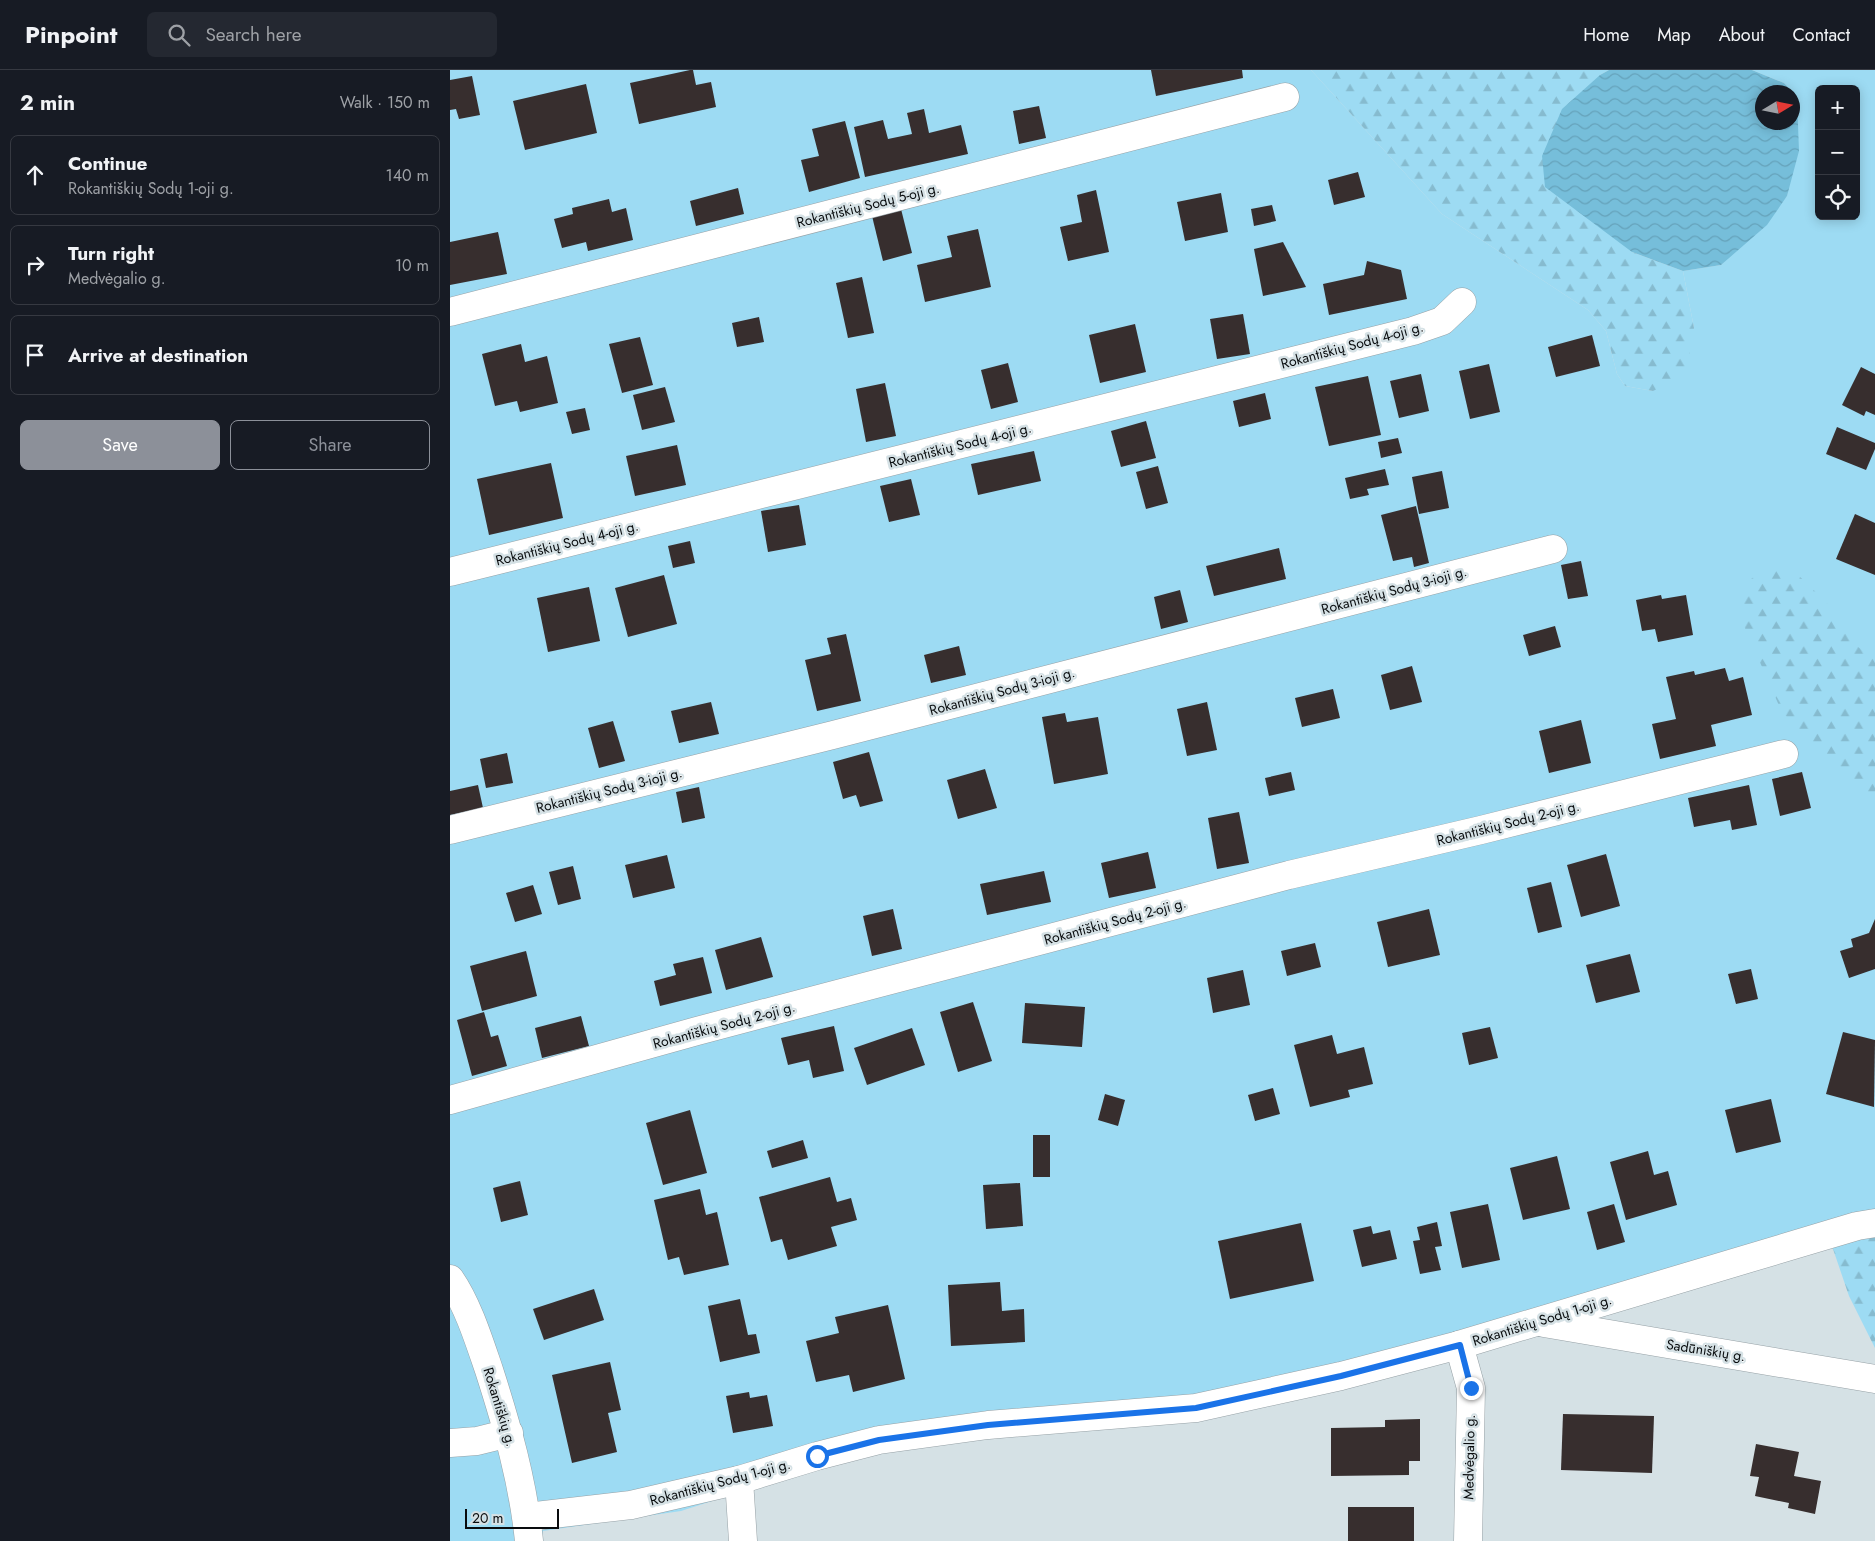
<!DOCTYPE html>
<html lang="en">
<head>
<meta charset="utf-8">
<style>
  :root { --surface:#171b24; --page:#242831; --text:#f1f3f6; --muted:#9ea1a6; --line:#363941; --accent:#8c9099 }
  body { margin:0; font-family:Jost,sans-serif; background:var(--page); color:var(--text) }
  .controls { position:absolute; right:15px; top:15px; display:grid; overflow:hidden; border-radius:8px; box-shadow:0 2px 12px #0003 }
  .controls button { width:45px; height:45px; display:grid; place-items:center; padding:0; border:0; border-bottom:1px solid var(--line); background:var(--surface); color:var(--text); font:25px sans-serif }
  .compass { position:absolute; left:1305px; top:15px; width:45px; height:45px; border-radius:50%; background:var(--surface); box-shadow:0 2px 12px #0003; rotate:80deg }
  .scale { position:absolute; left:15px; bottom:12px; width:94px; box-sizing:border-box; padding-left:5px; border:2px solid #090c0e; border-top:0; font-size:14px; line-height:18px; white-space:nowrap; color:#090c0e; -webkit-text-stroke:4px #d5e1e5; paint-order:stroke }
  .stop { position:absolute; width:15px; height:15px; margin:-11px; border:4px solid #1a73e8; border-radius:50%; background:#fff }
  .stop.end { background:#1a73e8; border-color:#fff; box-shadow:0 1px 5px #0008 }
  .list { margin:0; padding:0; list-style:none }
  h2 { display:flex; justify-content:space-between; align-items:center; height:65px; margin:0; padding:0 20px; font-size:21px }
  h2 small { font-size:16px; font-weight:400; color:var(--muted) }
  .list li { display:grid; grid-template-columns:32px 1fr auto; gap:15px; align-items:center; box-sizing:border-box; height:80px; margin:0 10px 10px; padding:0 10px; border:1px solid var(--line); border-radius:8px }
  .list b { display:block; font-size:19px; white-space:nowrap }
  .list p { margin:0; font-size:16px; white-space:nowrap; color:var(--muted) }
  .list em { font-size:16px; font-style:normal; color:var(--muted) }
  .actions { display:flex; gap:10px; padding:15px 20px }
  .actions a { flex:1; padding:11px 0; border:1px solid var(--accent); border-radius:8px; text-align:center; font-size:18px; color:var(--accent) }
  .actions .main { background:var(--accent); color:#fff }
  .icon { flex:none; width:28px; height:28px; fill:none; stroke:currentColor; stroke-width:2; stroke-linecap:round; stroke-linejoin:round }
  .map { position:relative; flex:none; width:1425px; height:1471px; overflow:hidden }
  header { display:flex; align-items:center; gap:30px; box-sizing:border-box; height:70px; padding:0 25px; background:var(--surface); border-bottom:1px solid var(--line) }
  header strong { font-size:24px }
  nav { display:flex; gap:28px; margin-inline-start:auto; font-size:18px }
  .search { width:350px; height:45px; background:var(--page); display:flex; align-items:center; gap:12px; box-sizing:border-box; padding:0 18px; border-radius:8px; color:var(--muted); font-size:19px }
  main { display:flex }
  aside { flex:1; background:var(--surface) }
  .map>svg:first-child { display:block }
  .green { fill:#9ddbf3; fill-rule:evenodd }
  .forest { fill:url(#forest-firs) }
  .water { fill:url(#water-waves) }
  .building { fill:#372e2e }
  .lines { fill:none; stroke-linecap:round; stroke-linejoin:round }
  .minor-casing { stroke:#96a1a6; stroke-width:29 }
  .minor { stroke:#fff; stroke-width:28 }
  .route { stroke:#1a73e8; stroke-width:6 }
  .labels { text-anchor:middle; stroke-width:5; stroke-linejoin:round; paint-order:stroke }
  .street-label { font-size:14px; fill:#090c0e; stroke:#d5e1e5 }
</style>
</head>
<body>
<header>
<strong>Pinpoint</strong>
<div class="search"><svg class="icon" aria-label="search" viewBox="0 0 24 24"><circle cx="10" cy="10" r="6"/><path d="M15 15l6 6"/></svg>Search here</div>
<nav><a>Home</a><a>Map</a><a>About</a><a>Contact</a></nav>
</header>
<main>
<aside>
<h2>2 min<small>Walk · 150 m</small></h2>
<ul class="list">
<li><svg class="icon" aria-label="ahead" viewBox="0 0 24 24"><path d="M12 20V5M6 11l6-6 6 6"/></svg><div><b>Continue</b><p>Rokantiškių Sodų 1-oji g.</p></div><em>140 m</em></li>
<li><svg class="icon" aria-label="right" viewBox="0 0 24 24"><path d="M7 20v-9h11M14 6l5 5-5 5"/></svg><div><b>Turn right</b><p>Medvėgalio g.</p></div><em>10 m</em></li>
<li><svg class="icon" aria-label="arrive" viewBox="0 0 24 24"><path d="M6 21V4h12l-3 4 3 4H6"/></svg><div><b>Arrive at destination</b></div></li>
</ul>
<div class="actions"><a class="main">Save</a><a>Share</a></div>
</aside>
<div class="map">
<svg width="1425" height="1471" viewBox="0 0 1425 1471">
  <defs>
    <pattern id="forest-firs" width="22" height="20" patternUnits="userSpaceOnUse" patternTransform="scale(1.25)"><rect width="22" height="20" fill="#9ddbf3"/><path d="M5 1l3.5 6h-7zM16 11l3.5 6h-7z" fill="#86bbcf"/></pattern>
    <pattern id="water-waves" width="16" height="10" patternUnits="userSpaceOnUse" patternTransform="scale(1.25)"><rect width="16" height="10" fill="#76beda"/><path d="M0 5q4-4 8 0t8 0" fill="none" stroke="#65a2ba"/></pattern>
  </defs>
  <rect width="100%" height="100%" fill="#d5e1e5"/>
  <!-- green -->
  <path class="green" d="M0,0H861L992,144L1138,240L1156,261L1167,304L1175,316L1203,321L1244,258L1233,201L1271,195L1337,126L1347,29L1334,13L1302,0H1425V1166L1382,1176L846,1329L578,1363L392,1389L231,1441L93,1461V1471H0ZM1369,19H1406V146H1369Z"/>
  <!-- forest -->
  <g class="forest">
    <path d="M861,0H1159L1150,5L1182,182L1233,201L1244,258L1238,292L1227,309L1203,321L1175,316L1167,304L1156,261L1138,240L992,144Z"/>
    <path d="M1314,498L1344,501L1376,532L1403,573L1425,590V738L1380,699L1331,640L1294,556L1293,516Z"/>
    <path d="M1425,1166V1278L1399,1226L1382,1176Z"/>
  </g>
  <!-- water -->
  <path class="water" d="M1159,0H1302L1334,13L1342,22H1312V52H1342L1343,23L1347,29L1349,81L1337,126L1317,155L1271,195L1233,201L1182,182L1095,117L1092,86L1112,39L1150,5Z"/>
  <!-- building -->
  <g class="building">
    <path d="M240,0H243L246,15L261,12L266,37L189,54L180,13Z"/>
    <path d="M701,0H792L793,8L706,26Z"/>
    <path d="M22,6L30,45L9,49L6,39L0,40V10Z"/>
    <path d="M136,14L147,63L75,80L63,31Z"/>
    <path d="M589,36L596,68L569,74L563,41Z"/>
    <path d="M474,39L479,63L511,55L518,84L415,107L404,57L433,50L438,69L462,64L457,43Z"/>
    <path d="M395,51L410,108L359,122L351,90L369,86L362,59Z"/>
    <path d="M908,102L915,127L884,135L878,110Z"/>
    <path d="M288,118L294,144L246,156L240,131Z"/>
    <path d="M646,120L659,182L618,191L610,157L632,152L627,125Z"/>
    <path d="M771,123L778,162L735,171L727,132Z"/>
    <path d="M159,129L162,142L176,138L183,170L138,181L136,172L112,178L104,149L123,144L122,138Z"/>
    <path d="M822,135L826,151L804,156L801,139Z"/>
    <path d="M451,139L462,183L433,191L422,146Z"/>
    <path d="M528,159L541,217L475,232L467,195L502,187L497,166Z"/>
    <path d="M48,162L57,204L0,215V172Z"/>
    <path d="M833,172L856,217L813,226L804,179Z"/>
    <path d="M917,191L951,200L957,229L879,245L873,214L914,205Z"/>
    <path d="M412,207L424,263L398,268L386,213Z"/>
    <path d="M793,244L800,284L767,289L760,249Z"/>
    <path d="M309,247L314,272L287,277L282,253Z"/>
    <path d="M685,254L696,302L650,313L639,265Z"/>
    <path d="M1142,265L1150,296L1106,307L1098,277Z"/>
    <path d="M190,267L203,315L172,323L159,274Z"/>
    <path d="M71,274L75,292L97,286L108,333L70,342L67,331L45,336L32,284Z"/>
    <path d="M558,293L568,332L541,339L531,300Z"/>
    <path d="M1039,294L1050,342L1020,349L1009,301Z"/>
    <path d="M1411,297L1425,304V345L1416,341L1414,346L1392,335Z"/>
    <path d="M971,304L979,341L949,348L940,311Z"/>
    <path d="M918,306L931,365L879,376L865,317Z"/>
    <path d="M435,313L446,366L416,372L406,319Z"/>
    <path d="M215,317L225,352L192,360L183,325Z"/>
    <path d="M815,323L821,349L789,357L783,331Z"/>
    <path d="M135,338L140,360L122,364L116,342Z"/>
    <path d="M696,351L706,388L671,397L661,361Z"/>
    <path d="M1387,357L1425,373V379L1416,400L1376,384Z"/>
    <path d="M948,368L952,383L931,388L928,372Z"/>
    <path d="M227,375L236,415L185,426L176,386Z"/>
    <path d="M584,381L591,411L528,425L521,394Z"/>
    <path d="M101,393L113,448L39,465L27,409Z"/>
    <path d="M708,396L718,433L696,439L686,402Z"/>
    <path d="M935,399L939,415L917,419L919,425L900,429L895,408Z"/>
    <path d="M992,401L999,438L969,444L962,407Z"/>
    <path d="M461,409L470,445L439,452L430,416Z"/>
    <path d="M349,435L356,475L318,482L311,441Z"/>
    <path d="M966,436L979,493L964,497L962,487L943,491L931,445Z"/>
    <path d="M1405,444L1425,453V505L1386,489Z"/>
    <path d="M240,471L245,493L223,498L218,476Z"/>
    <path d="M829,478L836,509L764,526L756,496Z"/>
    <path d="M1131,491L1138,526L1118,529L1111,495Z"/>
    <path d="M214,505L227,554L178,567L165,518Z"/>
    <path d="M139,517L150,571L98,582L87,528Z"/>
    <path d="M730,520L738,552L711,559L704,527Z"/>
    <path d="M1211,525L1212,529L1236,525L1243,565L1208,572L1205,559L1192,561L1186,530Z"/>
    <path d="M1105,556L1111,577L1079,586L1073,565Z"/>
    <path d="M396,564L411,631L367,641L355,590L381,584L377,568Z"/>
    <path d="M509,576L516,605L481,613L474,585Z"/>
    <path d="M962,596L972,632L940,640L931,605Z"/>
    <path d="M1275,598L1279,611L1293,607L1302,645L1261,655L1266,676L1210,689L1202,654L1226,649L1216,607L1244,601L1245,605Z"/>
    <path d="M883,619L890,648L852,657L845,628Z"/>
    <path d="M261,632L269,664L229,673L221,641Z"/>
    <path d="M757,632L767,680L737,686L727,639Z"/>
    <path d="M615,643L617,652L648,647L658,704L604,714L592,647Z"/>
    <path d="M1131,650L1141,693L1099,703L1089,661Z"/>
    <path d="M163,651L175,691L149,698L138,658Z"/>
    <path d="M419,682L433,731L410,737L406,725L393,729L383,692Z"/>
    <path d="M57,683L63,713L36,718L30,689Z"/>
    <path d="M535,699L547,738L508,749L497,710Z"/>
    <path d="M841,702L845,720L819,726L815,708Z"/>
    <path d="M1352,702L1361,738L1330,746L1322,709Z"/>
    <path d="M28,715L33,738L0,745V721Z"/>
    <path d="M1299,715L1307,755L1282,760L1280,750L1244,757L1238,728Z"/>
    <path d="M249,717L255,748L232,753L226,722Z"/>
    <path d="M789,742L799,793L767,799L758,748Z"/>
    <path d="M698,782L706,818L659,828L651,793Z"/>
    <path d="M1156,784L1170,836L1131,847L1117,795Z"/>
    <path d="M217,785L225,818L183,828L175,795Z"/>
    <path d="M123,796L131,829L108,835L99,802Z"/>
    <path d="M594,801L601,832L537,845L530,814Z"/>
    <path d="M1101,812L1112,857L1088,863L1077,818Z"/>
    <path d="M83,815L92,844L65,852L56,823Z"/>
    <path d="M443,839L452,879L422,886L413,846Z"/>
    <path d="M979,839L990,885L938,897L927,852Z"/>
    <path d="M1425,849V899L1399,908L1390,881L1403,877L1401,869L1419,863Z"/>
    <path d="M311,867L323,907L276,920L265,880Z"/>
    <path d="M865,873L871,897L837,906L831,881Z"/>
    <path d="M76,881L87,926L32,941L20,896Z"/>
    <path d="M1180,884L1190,922L1146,933L1136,895Z"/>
    <path d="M253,887L262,923L210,936L204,911L226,905L223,894Z"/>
    <path d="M1301,899L1308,929L1286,934L1278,904Z"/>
    <path d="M793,900L800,935L763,943L757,908Z"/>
    <path d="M523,932L542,991L508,1002L490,942Z"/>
    <path d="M575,933L635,937L632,977L572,973Z"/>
    <path d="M34,942L41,967L48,965L57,996L22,1006L7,950Z"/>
    <path d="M131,946L139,976L92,988L85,958Z"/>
    <path d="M384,956L394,1001L363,1008L359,990L338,995L331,968Z"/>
    <path d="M1040,957L1048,988L1019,995L1012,963Z"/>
    <path d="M462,958L475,995L417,1015L404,978Z"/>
    <path d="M1393,962L1425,970L1424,1037L1376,1024Z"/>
    <path d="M882,965L887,984L914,977L923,1014L898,1020L900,1027L860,1037L844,975Z"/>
    <path d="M823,1018L830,1044L805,1051L798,1025Z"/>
    <path d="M655,1024L675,1030L668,1056L648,1050Z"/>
    <path d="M1321,1029L1331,1072L1286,1083L1275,1040Z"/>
    <path d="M240,1040L257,1103L213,1115L196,1053Z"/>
    <rect x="583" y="1065" width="17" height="42"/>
    <path d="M353,1070L358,1088L322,1098L317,1081Z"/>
    <path d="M1198,1081L1204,1105L1218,1101L1227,1135L1176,1150L1160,1092Z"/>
    <path d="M1107,1086L1120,1139L1073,1150L1060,1098Z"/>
    <path d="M380,1107L387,1132L401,1128L407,1150L381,1157L387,1176L338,1190L332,1169L321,1172L309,1127Z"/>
    <path d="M70,1111L78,1145L51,1152L43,1118Z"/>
    <path d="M570,1113L573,1156L536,1159L533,1115Z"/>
    <path d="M250,1119L256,1145L267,1142L279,1195L234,1205L229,1187L218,1190L204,1130Z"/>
    <path d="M1038,1134L1050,1190L1012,1198L1000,1142Z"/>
    <path d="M1164,1134L1175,1172L1147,1180L1137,1142Z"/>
    <path d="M987,1152L992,1176L985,1177L991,1200L970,1204L963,1171L970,1170L967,1157Z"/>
    <path d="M851,1153L864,1211L780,1229L768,1171Z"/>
    <path d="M921,1156L923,1164L940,1160L947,1189L912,1197L903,1160Z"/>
    <path d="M550,1212L552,1241L574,1239L575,1272L501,1276L498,1215Z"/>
    <path d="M144,1219L154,1250L94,1270L83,1239Z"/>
    <path d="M290,1229L298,1265L306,1264L310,1283L270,1292L258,1236Z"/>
    <path d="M438,1235L455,1309L403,1322L399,1305L366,1312L356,1271L389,1263L385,1247Z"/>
    <path d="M160,1292L171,1340L158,1343L167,1382L122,1393L102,1305Z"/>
    <path d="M299,1322L300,1328L317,1325L323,1356L283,1363L276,1326Z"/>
    <path d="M1113,1344L1204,1346L1202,1403L1111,1400Z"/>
    <path d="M970,1349V1391H959V1405L881,1406V1358L935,1357V1350Z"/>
    <path d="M1306,1374L1349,1382L1344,1406L1371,1411L1365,1444L1338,1438L1339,1433L1305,1426L1309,1407L1300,1406Z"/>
    <rect x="898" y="1437" width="66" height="34"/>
  </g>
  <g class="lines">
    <!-- minor casing -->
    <g class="minor-casing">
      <g id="minor">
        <path d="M0,242L835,27"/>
        <path d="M0,502L963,261L992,251L1012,232"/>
        <path d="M0,760L383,665L1103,479"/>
        <path d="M0,1030L247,961L839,805L1031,760L1334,684"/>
        <path d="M0,1209C18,1235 29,1271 39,1300C57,1356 73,1412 79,1471"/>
        <path d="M1094,1253L1425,1309"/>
        <path d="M1009,1275L1021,1318L1018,1471"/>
        <path d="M0,1373L27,1371L59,1363"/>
        <path d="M289,1410L293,1471"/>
        <path d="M77,1447L181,1435L289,1410L367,1386L429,1370L538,1355L746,1338L891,1306L1009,1275L1407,1156L1425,1153"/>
      </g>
    </g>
    <!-- minor -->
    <use href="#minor" class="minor"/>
  </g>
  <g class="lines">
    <!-- route -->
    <path class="route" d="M367,1386L429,1370L538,1355L746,1338L891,1306L1010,1275L1021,1318"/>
  </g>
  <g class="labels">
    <!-- street labels -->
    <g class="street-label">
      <text transform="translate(418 135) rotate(-14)" y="5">Rokantiškių Sodų 5-oji g.</text>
      <text transform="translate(902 275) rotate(-15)" y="5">Rokantiškių Sodų 4-oji g.</text>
      <text transform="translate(510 375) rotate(-14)" y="5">Rokantiškių Sodų 4-oji g.</text>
      <text transform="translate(117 473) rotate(-14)" y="5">Rokantiškių Sodų 4-oji g.</text>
      <text transform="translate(944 520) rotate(-15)" y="5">Rokantiškių Sodų 3-ioji g.</text>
      <text transform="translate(552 621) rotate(-15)" y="5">Rokantiškių Sodų 3-ioji g.</text>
      <text transform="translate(159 720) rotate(-14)" y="5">Rokantiškių Sodų 3-ioji g.</text>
      <text transform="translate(1058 753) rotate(-14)" y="5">Rokantiškių Sodų 2-oji g.</text>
      <text transform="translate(665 851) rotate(-15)" y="5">Rokantiškių Sodų 2-oji g.</text>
      <text transform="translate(274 955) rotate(-15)" y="5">Rokantiškių Sodų 2-oji g.</text>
      <text transform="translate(1092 1250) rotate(-17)" y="5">Rokantiškių Sodų 1-oji g.</text>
      <text transform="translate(1256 1280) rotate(9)" y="5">Sadūniškių g.</text>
      <text transform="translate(50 1337) rotate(73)" y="5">Rokantiškių g.</text>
      <text transform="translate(1019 1387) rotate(-89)" y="5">Medvėgalio g.</text>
      <text transform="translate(270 1412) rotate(-15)" y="5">Rokantiškių Sodų 1-oji g.</text>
    </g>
  </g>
</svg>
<div class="controls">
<button>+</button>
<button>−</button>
<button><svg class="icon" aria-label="locate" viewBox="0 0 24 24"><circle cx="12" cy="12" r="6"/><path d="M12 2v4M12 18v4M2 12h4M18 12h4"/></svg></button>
</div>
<svg class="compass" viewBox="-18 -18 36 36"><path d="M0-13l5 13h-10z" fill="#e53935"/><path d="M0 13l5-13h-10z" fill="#9ea1a6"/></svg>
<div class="scale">20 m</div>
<div class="stop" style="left:367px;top:1386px"></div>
<div class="stop end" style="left:1021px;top:1318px"></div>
</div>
</main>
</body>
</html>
